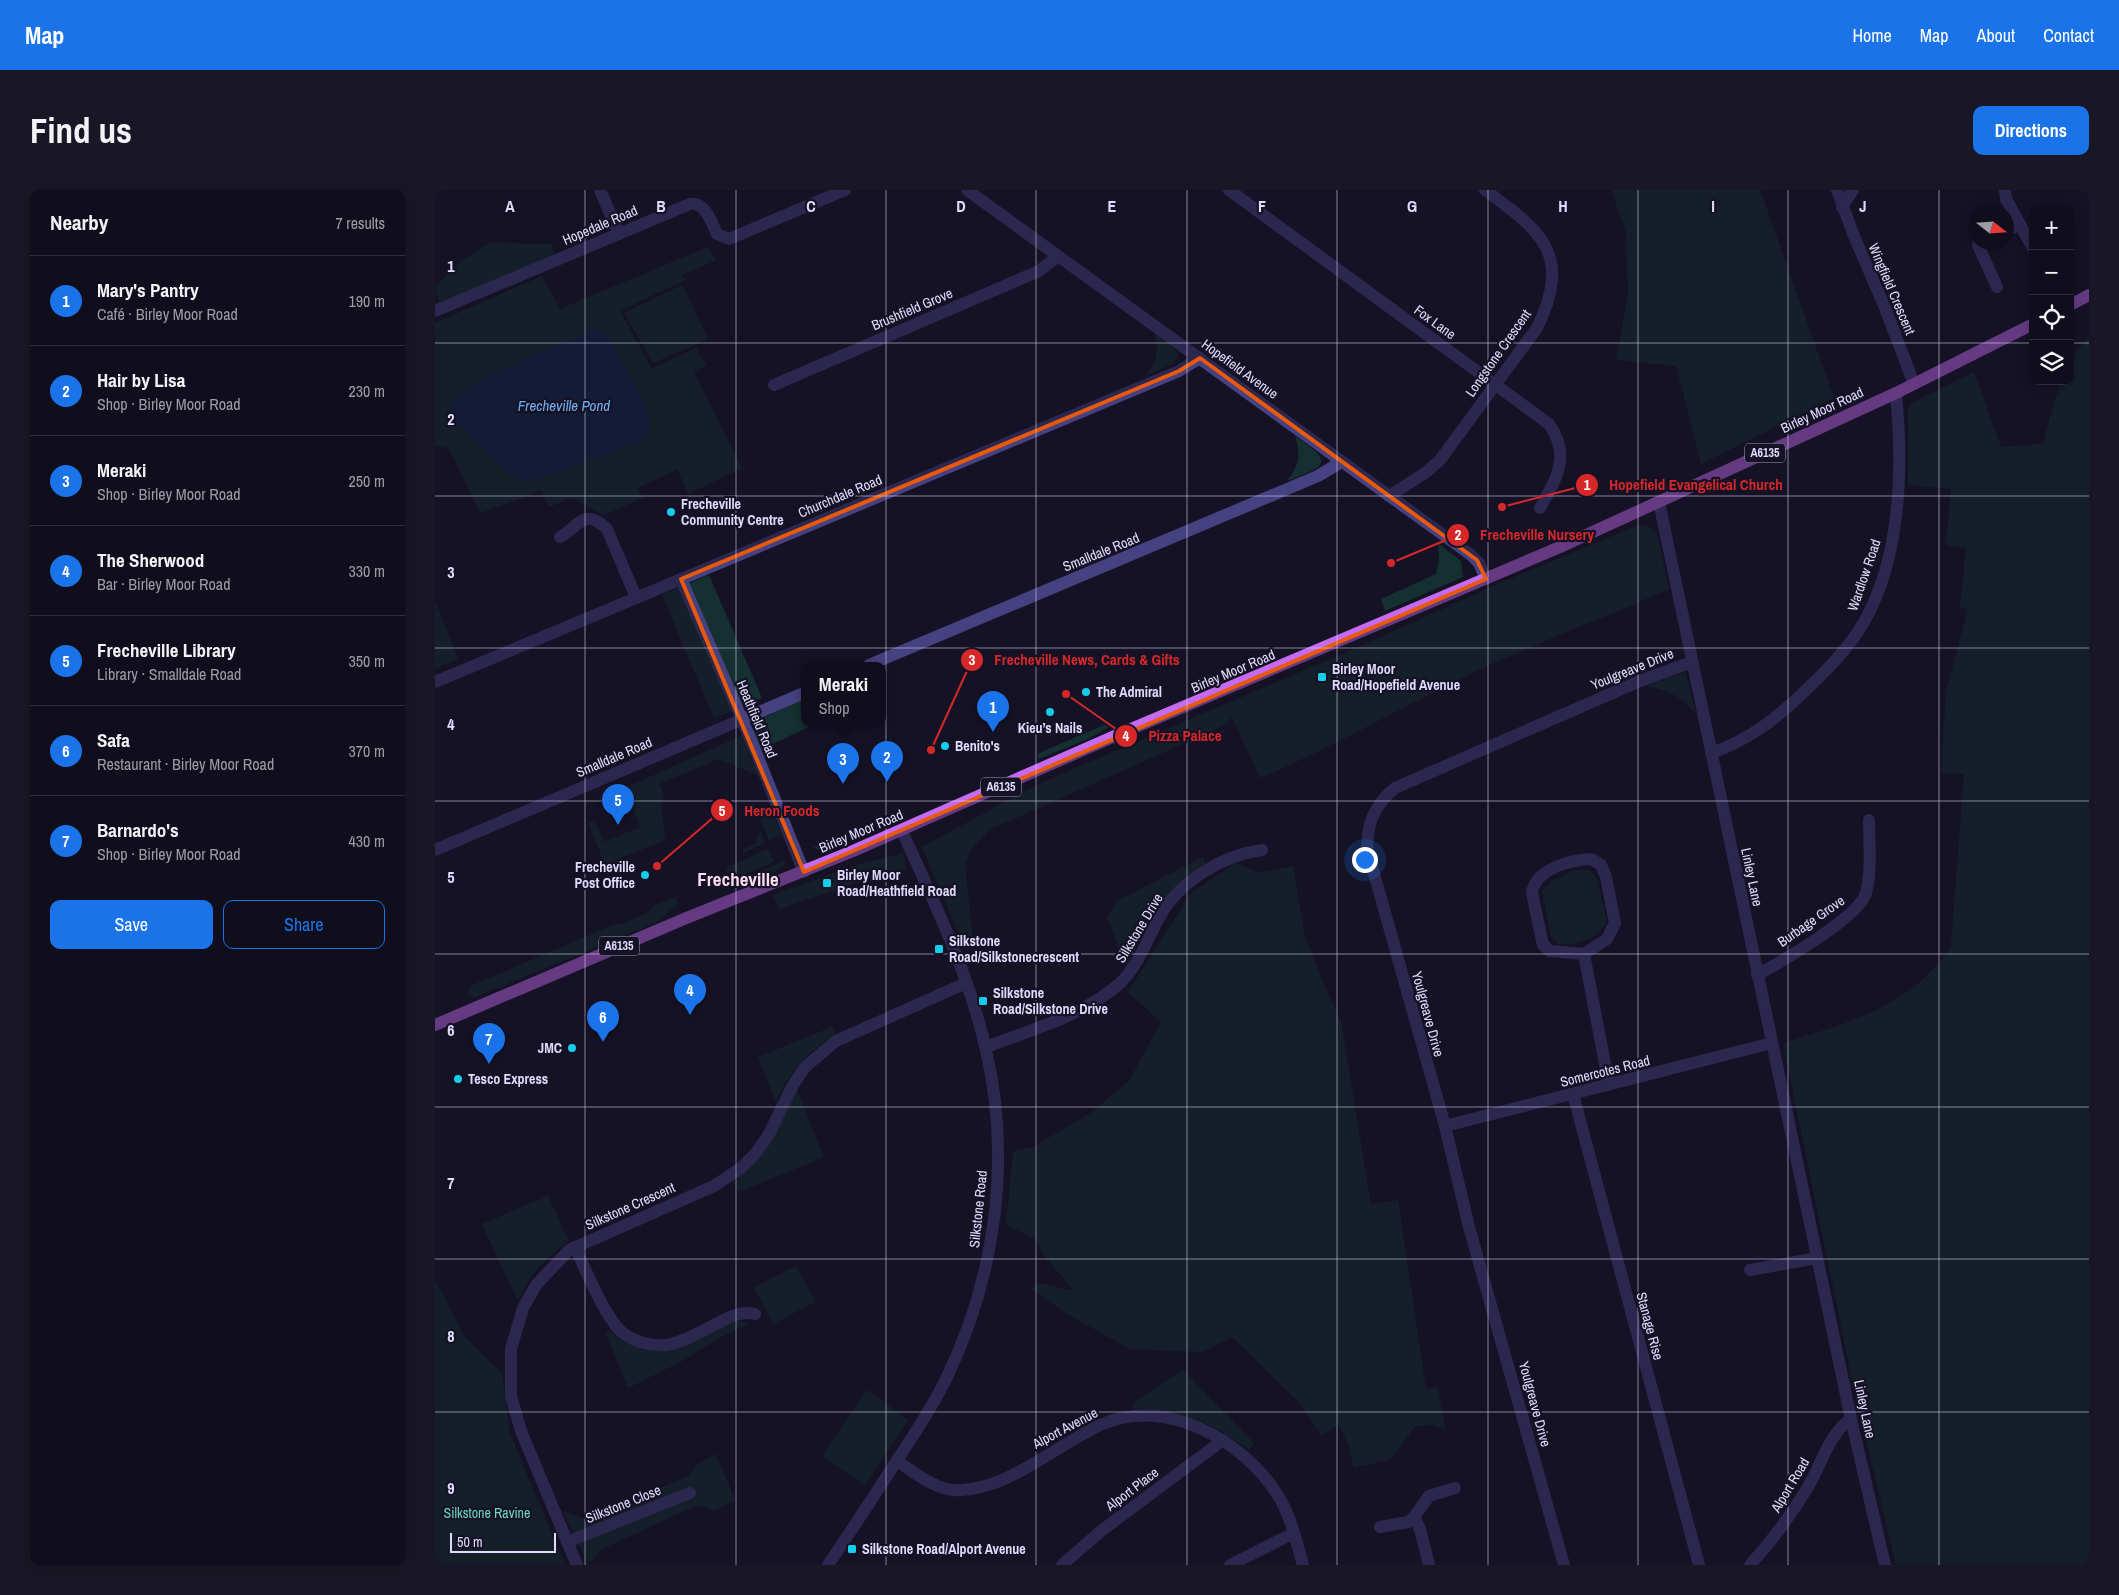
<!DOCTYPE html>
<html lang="en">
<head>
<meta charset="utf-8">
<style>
  :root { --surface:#100e1c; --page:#191725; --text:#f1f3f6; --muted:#9c9ca3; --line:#302e3b; --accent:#1a73e8 }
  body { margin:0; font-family:"Archivo Narrow",sans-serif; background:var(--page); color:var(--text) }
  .controls { position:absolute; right:15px; top:15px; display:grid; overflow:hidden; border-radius:10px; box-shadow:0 2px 12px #0003 }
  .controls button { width:45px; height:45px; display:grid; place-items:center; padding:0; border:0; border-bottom:1px solid var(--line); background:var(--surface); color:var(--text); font:25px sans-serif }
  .compass { position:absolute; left:1534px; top:15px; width:45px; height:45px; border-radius:50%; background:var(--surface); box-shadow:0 2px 12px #0003; rotate:107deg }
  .scale { position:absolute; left:15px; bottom:12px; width:106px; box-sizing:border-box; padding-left:5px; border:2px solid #e0dafc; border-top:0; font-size:14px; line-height:18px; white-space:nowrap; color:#e0dafc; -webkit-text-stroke:4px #161226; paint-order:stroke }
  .you { position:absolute; left:929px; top:669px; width:18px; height:18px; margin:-12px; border:4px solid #fff; border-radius:50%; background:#1a73e8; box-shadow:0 0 0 8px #1a73e833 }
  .badge { display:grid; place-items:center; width:32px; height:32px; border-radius:50%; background:var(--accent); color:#fff; font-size:16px; font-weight:700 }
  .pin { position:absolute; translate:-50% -41px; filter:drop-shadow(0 1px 2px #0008) }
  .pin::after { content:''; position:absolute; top:26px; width:18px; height:15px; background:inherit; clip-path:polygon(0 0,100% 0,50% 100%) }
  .popup { position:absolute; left:366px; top:472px; width:85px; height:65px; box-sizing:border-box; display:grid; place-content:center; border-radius:10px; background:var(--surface); filter:drop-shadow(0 1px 4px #0005); font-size:16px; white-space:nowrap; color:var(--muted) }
  .popup b { font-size:19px; color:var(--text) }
  .popup::after { content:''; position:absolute; left:50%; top:100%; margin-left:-10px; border:10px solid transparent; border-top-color:var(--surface) }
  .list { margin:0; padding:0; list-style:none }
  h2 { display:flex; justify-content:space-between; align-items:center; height:65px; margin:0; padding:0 20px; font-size:21px }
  h2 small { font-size:16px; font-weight:400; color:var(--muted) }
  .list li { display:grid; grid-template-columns:32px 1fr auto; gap:15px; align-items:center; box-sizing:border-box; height:90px; padding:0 20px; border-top:1px solid var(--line) }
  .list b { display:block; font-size:19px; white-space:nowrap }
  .list p { margin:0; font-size:16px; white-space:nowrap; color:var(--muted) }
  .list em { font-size:16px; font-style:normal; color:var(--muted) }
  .actions { display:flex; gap:10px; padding:15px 20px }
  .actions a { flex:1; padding:11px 0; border:1px solid var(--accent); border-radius:10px; text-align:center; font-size:18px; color:var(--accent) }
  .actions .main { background:var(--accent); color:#fff }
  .icon { flex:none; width:28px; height:28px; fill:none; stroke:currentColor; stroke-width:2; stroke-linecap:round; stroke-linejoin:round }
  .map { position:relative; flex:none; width:1654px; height:1375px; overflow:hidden; border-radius:10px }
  header { display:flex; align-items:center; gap:30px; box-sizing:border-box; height:70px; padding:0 25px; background:var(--accent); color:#fff }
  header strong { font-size:24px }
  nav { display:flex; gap:28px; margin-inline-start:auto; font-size:18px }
  .intro { display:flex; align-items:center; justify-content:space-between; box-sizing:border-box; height:120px; padding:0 30px }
  h1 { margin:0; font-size:35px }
  .button { padding:12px 22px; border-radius:10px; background:var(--accent); color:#fff; font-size:18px; font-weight:700 }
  main { display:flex; gap:30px; padding:0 30px }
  aside { flex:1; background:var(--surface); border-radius:10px; box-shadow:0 2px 12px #0003 }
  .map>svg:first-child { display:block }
  .green { fill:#153030 }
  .water { fill:#132649 }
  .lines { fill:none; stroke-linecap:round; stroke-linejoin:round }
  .minor { stroke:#464181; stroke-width:12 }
  .tertiary { stroke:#464181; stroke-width:12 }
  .primary { stroke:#c56bf2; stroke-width:12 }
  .marked { fill:none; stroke:#e8590c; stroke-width:4; stroke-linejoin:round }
  .grid { fill:none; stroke:#e0dafc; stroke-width:1; stroke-opacity:0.55 }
  .poi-dot { fill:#18cdea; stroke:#161226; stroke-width:2 }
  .labels { text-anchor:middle; stroke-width:4.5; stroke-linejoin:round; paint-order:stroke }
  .shield { fill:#161226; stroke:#a39ebc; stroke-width:1 }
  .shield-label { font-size:12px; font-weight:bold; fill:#e0dafc }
  .street-label { font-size:14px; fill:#e0dafc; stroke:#161226 }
  .poi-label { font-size:14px; font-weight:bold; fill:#e0dafc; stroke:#161226; text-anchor:start }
  .park-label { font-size:14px; fill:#6cd6c0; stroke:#161226 }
  .water-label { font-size:15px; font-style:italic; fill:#72b2f2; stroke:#161226 }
  .district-label { font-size:19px; font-weight:bold; fill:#fcdcef; stroke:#161226 }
  .grid-label { font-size:16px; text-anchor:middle; font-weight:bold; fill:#e0dafc; stroke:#161226; stroke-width:4.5; stroke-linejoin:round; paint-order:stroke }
  .leader { fill:none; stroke:#d62828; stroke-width:2 }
  .callout-dot { fill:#d62828; stroke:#161226; stroke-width:2 }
  .mark-label { font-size:15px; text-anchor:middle; font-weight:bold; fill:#fff }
  .callout-label { font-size:15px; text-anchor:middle; font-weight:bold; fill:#d62828; stroke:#161226; stroke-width:4.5; stroke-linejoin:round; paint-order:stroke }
</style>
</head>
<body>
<header>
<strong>Map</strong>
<nav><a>Home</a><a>Map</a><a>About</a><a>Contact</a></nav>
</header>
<div class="intro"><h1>Find us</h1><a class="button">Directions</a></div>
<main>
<aside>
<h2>Nearby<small>7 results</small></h2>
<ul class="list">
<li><span class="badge">1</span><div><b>Mary's Pantry</b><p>Café · Birley Moor Road</p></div><em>190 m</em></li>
<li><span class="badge">2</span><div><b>Hair by Lisa</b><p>Shop · Birley Moor Road</p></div><em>230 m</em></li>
<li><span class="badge">3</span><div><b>Meraki</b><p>Shop · Birley Moor Road</p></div><em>250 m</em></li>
<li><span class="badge">4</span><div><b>The Sherwood</b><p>Bar · Birley Moor Road</p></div><em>330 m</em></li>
<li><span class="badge">5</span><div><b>Frecheville Library</b><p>Library · Smalldale Road</p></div><em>350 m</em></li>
<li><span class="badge">6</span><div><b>Safa</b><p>Restaurant · Birley Moor Road</p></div><em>370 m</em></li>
<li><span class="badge">7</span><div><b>Barnardo's</b><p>Shop · Birley Moor Road</p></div><em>430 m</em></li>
</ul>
<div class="actions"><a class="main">Save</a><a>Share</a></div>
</aside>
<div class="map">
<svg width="1654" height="1375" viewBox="0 0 1654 1375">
  <rect width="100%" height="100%" fill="#161226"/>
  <!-- green -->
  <g class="green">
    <path d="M1176,0H1325L1399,208L1266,274L1241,176L1181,170L1193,105L1191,42Z"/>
    <path d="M55,53L117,54L119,66L4,113L0,97L25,72Z"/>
    <path d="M273,57L281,70L247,85L250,90L185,121L217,179L261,158L271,175L259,182L307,278L253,304L242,279L203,298L208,308L169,325L136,308L114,317L106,301L45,323L18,266L10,256L0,257V133L107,86L125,119Z"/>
    <path d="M247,95L273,149L218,173L189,123Z"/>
    <path d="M720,144L740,158L743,166L739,173L711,186C722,169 724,163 720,144Z"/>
    <path d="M1654,145V1375H1461L1418,1194L1348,853C1411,834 1479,815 1516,756L1529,584L1506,583L1511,502L1533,419L1525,418L1531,358L1511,355L1516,299L1473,295V220L1477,213L1539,182L1566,257L1608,254L1620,209L1627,191H1635V171Z"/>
    <path d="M860,246C900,273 892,276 852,291C865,274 866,266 860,246Z"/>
    <path d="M1211,335L1222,343L1234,399C1169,428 1103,452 1039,482C967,517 898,557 825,588L797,527L788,536L554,640L536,660L530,676L539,758L531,760L487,657L601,595L910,463L1065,393L1199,337Z"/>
    <path d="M1003,353L1026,371L1028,387L950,421L946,409L1001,384L1004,371Z"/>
    <path d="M274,385L327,508L279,528L227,405Z"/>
    <path d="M0,411L23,469L0,479Z"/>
    <path d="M1250,482L1261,523C1243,504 1236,502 1211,496Z"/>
    <path d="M369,509V533H382L314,565L325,586L283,569L224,594L229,605L226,613L230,650L170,674L153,633L160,631L169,652L205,637L190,598L317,541L321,531Z"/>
    <path d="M669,535L674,537L653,549L604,569L602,564Z"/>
    <path d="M329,617L336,620L347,645L334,650L321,620Z"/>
    <path d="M325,641L330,653L308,663L307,660L321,653Z"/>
    <path d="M410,644L413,652L385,660L378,658Z"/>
    <path d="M333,659L339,672L299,689L295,687L290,678Z"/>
    <path d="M468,663L471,676L466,684L433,689L344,719L338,705L418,676Z"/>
    <path d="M768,667L770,674C724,706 716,728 692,776L672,728L682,711Z"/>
    <path d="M348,671L351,673C342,684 314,697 300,693Z"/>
    <path d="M801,673L823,683L858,676L869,742L887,791L906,831L936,1015L963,1010L991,1199L1003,1197L1010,1239L998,1235L980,1236L956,1269L919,1278L913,1254L904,1235L887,1245L861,1209L797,1147L767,1162L695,1159L632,1124L597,1099L603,1093L639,1101L612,1069L600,1049L571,1035L578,961L596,958L656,923L694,891L726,832L693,802L756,703Z"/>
    <path d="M1141,680H1154L1161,687L1172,730C1163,750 1143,755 1123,754L1116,745L1107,700L1120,689Z"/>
    <path d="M241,707L243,714L222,732L38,808L33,804L35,796L180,734L186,735L217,720L219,715Z"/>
    <path d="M397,837L401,844C371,864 355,880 341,913L323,867Z"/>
    <path d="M362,899L389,967L304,1002L299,992C334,960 343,942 362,899Z"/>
    <path d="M113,1006L134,1051C109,1069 96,1083 83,1111L47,1034Z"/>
    <path d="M361,1076L380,1112L338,1134L319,1097Z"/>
    <path d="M0,1090L29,1146L67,1183L75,1244L130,1375H0Z"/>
    <path d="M302,1130L314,1134L284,1148L249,1170L193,1198L170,1142L175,1141L184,1149L200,1156L224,1161Z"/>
    <path d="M748,1180L819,1253L814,1260C774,1231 747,1220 697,1218L698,1213Z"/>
    <path d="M432,1200L473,1230L430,1295L387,1266Z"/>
    <path d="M281,1264L300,1311L279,1320L262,1315L165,1360L153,1375L128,1321L151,1329L252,1287L262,1275Z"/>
  </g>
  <!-- water -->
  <path class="water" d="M164,139L170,143C181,164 214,213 215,234C215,243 209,248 203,253L102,289L91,292L80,289L21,233C17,227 14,222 17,215C25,191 138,149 164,139Z"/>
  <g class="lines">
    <!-- minor -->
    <g class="minor">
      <path d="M165,0L184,44"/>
      <path d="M794,0L1114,234C1136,265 1122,288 1105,318"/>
      <path d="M1402,0L1419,46L1450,118L1479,194"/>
      <path d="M1570,0L1571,9L1598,58"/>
      <path d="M1407,17L1418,0"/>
      <path d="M1572,40L1585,35"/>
      <path d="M1545,52L1543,55L1562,97"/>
      <path d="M0,121L255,14C271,12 276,32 282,44L294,49L410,0"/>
      <path d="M339,195L604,81L623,66"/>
      <path d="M954,306L990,283L1005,270L1102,138C1138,64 1106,41 1050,0"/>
      <path d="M125,347C144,337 149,316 172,339L201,407"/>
      <path d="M246,389L318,555L369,682"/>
      <path d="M434,475L883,286L906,272"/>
      <path d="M0,492L744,181L765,168"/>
      <path d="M1276,563C1313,551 1342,528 1370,501C1391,481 1414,458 1429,432C1467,365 1468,277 1461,203"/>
      <path d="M0,660L369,503"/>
      <path d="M1149,764L1172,749L1180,733L1171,687L1166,675L1156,669C1135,670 1100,679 1097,703L1108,755L1115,761L1149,764L1174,895"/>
      <path d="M1322,785C1346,772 1424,727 1431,703C1437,680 1434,653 1434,630"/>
      <path d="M551,857C595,840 648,826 684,794C704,776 712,749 725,726C745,691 788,665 827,660"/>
      <path d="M1138,904L1264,1375"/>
      <path d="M1010,936L1337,853"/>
      <path d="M140,1057C150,1078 171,1130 188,1143C199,1152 217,1156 231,1155C247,1153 263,1143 277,1136C291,1129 304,1120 320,1124"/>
      <path d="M1315,1080L1382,1068"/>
      <path d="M462,1271C479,1282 498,1298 518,1300C570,1304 624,1252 670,1233C731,1208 805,1249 840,1301C855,1322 861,1350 868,1375"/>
      <path d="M979,1327L985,1339L994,1375"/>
      <path d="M945,1337L973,1332L979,1327L994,1306L1020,1298"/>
      <path d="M132,1352L255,1303"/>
      <path d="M142,1375L86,1241L76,1206V1159L88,1118L101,1095L134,1060L279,996L306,978L320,964L333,946L358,895L370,877L401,851L531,793"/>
      <path d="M393,1375C416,1341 439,1306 461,1272C479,1244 498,1217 512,1187C561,1085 577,966 550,856C533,781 498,710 467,641"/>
      <path d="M627,1375L666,1341L788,1250"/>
      <path d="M795,1375L859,1343"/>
      <path d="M1129,1375L1034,1037L1010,936L933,662C930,636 940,614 960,598L1205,491L1257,472"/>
      <path d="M1315,1375C1337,1351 1356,1325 1373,1297C1386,1275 1394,1243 1416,1229"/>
    </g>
    <!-- tertiary -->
    <g class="tertiary">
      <path d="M532,0L1036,365L1044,373L1051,389"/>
      <path d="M1224,312L1416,1229L1450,1375"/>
    </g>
    <!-- primary -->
    <g class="primary">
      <path d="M1635,115L1654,105"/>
      <path d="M0,835L249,729L418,661L689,542L1125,357L1461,203L1598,134"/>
    </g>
  </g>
  <!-- marked area -->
  <path d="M0 0H1654V1375H0ZM765,168L1042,370L1051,389L369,682L246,389L744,181Z" fill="#161226" fill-opacity=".55" fill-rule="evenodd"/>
  <path class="marked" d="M765,168L1042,370L1051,389L369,682L246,389L744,181Z"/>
  <!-- grid -->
  <path class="grid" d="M150,0V1375M301,0V1375M451,0V1375M601,0V1375M752,0V1375M902,0V1375M1053,0V1375M1203,0V1375M1353,0V1375M1504,0V1375M0,153H1598M1635,153H1654M0,306H1654M0,458H1654M0,611H1654M0,764H1654M0,917H1654M0,1069H1654M0,1222H1654"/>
  <!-- markers -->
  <g class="poi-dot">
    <circle cx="236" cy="322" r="5"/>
    <rect x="882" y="482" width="10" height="10" rx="2.5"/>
    <circle cx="651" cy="502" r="5"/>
    <circle cx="615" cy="522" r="5"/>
    <circle cx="510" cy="556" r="5"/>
    <circle cx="210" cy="685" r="5"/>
    <rect x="387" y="688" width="10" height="10" rx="2.5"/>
    <rect x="499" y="754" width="10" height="10" rx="2.5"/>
    <rect x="543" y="806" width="10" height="10" rx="2.5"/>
    <circle cx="137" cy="858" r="5"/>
    <circle cx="23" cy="889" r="5"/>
    <rect x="412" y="1354" width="10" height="10" rx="2.5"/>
  </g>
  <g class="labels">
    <!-- shield labels -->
    <g class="shield">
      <rect x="1310" y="253.5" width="40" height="19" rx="4"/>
      <rect x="546" y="587.5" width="40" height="19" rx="4"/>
      <rect x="164" y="746.5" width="40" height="19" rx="4"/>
    </g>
    <g class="shield-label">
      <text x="1330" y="267">A6135</text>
      <text x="566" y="601">A6135</text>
      <text x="184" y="760">A6135</text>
    </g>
    <!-- street labels -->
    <g class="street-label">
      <text transform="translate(165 35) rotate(-23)" y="5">Hopedale Road</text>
      <text transform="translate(1457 99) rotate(67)" y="5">Wingfield Crescent</text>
      <text transform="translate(477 119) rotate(-23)" y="5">Brushfield Grove</text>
      <text transform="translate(1000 132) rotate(36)" y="5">Fox Lane</text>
      <text transform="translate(1063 163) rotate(-55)" y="5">Longstone Crescent</text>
      <text transform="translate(805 179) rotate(36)" y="5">Hopefield Avenue</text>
      <text transform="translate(1387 220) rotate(-25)" y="5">Birley Moor Road</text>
      <text transform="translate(405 306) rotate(-23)" y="5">Churchdale Road</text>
      <text transform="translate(666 362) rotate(-22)" y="5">Smalldale Road</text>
      <text transform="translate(1429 385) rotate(-71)" y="5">Wardlow Road</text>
      <text transform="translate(1197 479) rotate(-22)" y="5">Youlgreave Drive</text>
      <text transform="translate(798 481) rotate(-23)" y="5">Birley Moor Road</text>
      <text transform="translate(322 529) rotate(67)" y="5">Heathfield Road</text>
      <text transform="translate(179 567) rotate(-23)" y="5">Smalldale Road</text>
      <text transform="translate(426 641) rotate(-23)" y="5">Birley Moor Road</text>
      <text transform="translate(1317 687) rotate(78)" y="5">Linley Lane</text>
      <text transform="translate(1376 731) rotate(-35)" y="5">Burbage Grove</text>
      <text transform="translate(704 738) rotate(-59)" y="5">Silkstone Drive</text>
      <text transform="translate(993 824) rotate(75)" y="5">Youlgreave Drive</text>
      <text transform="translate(1170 881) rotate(-14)" y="5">Somercotes Road</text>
      <text transform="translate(195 1016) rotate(-24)" y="5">Silkstone Crescent</text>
      <text transform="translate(543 1019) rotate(-84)" y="5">Silkstone Road</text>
      <text transform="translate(1215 1136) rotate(75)" y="5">Stanage Rise</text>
      <text transform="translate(1100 1214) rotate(75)" y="5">Youlgreave Drive</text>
      <text transform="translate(1430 1219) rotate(78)" y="5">Linley Lane</text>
      <text transform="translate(630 1238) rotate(-28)" y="5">Alport Avenue</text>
      <text transform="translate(1355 1295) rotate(-59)" y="5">Alport Road</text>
      <text transform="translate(697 1299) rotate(-37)" y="5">Alport Place</text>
      <text transform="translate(188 1314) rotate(-22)" y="5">Silkstone Close</text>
    </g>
    <!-- poi labels -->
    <g class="poi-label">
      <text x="246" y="319">Frecheville<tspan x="246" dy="16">Community Centre</tspan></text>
      <text x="897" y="484">Birley Moor<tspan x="897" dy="16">Road/Hopefield Avenue</tspan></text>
      <text x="661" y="507">The Admiral</text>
      <text x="615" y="543" text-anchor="middle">Kieu’s Nails</text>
      <text x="520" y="561">Benito's</text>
      <text x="200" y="682" text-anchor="end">Frecheville<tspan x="200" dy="16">Post Office</tspan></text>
      <text x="402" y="690">Birley Moor<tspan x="402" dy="16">Road/Heathfield Road</tspan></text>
      <text x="514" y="756">Silkstone<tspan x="514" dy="16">Road/Silkstonecrescent</tspan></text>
      <text x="558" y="808">Silkstone<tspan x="558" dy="16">Road/Silkstone Drive</tspan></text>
      <text x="127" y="863" text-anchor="end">JMC</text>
      <text x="33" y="894">Tesco Express</text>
      <text x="427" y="1364">Silkstone Road/Alport Avenue</text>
    </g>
    <!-- park labels -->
    <g class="park-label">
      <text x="52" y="1328">Silkstone Ravine</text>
    </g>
    <!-- water labels -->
    <g class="water-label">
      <text x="129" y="221">Frecheville Pond</text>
    </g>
    <!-- district labels -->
    <g class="district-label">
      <text x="303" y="696">Frecheville</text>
    </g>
  </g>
  <g class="grid-label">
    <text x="75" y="22">A</text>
    <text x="226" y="22">B</text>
    <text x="376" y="22">C</text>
    <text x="526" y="22">D</text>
    <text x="677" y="22">E</text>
    <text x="827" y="22">F</text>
    <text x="977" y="22">G</text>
    <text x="1128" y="22">H</text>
    <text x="1278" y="22">I</text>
    <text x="1428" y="22">J</text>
    <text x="16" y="82">1</text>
    <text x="16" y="235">2</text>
    <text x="16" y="388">3</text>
    <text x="16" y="540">4</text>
    <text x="16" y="693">5</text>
    <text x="16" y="846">6</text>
    <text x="16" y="999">7</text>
    <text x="16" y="1152">8</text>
    <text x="16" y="1304">9</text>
  </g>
  <!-- callouts -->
  <path class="leader" d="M1067 317L1152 295M956 373L1023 345M496 560L537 470M631 504L691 546M222 676L287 620"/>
  <g class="callout-dot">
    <circle cx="1067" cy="317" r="5"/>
    <circle cx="956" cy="373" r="5"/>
    <circle cx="496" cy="560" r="5"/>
    <circle cx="631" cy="504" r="5"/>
    <circle cx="222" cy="676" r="5"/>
    <circle cx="1152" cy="295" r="12"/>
    <circle cx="1023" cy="345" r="12"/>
    <circle cx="537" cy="470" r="12"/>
    <circle cx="691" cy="546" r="12"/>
    <circle cx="287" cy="620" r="12"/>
  </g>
  <g class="mark-label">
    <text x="1152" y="300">1</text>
    <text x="1023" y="350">2</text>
    <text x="537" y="475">3</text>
    <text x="691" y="551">4</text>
    <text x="287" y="626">5</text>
  </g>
  <g class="callout-label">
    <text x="1261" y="300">Hopefield Evangelical Church</text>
    <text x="1102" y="350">Frecheville Nursery</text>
    <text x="652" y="475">Frecheville News, Cards &amp; Gifts</text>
    <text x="750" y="551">Pizza Palace</text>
    <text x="347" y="626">Heron Foods</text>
  </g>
</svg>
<div class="controls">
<button>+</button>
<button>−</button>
<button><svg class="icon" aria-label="locate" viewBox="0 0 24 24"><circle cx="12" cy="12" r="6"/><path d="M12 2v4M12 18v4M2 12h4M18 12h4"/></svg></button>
<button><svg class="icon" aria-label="layers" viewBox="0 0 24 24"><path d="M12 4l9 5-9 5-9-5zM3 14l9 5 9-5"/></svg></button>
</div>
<svg class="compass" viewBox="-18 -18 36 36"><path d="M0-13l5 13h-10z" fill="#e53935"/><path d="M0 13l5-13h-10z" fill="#9c9ca3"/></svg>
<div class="scale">50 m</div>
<div class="you"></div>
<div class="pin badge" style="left:558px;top:542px">1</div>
<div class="pin badge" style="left:452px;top:592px">2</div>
<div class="pin badge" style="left:408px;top:594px">3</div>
<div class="popup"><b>Meraki</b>Shop</div>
<div class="pin badge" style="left:255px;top:825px">4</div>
<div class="pin badge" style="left:183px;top:635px">5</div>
<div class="pin badge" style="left:168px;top:852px">6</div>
<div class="pin badge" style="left:54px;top:874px">7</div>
</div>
</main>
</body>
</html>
